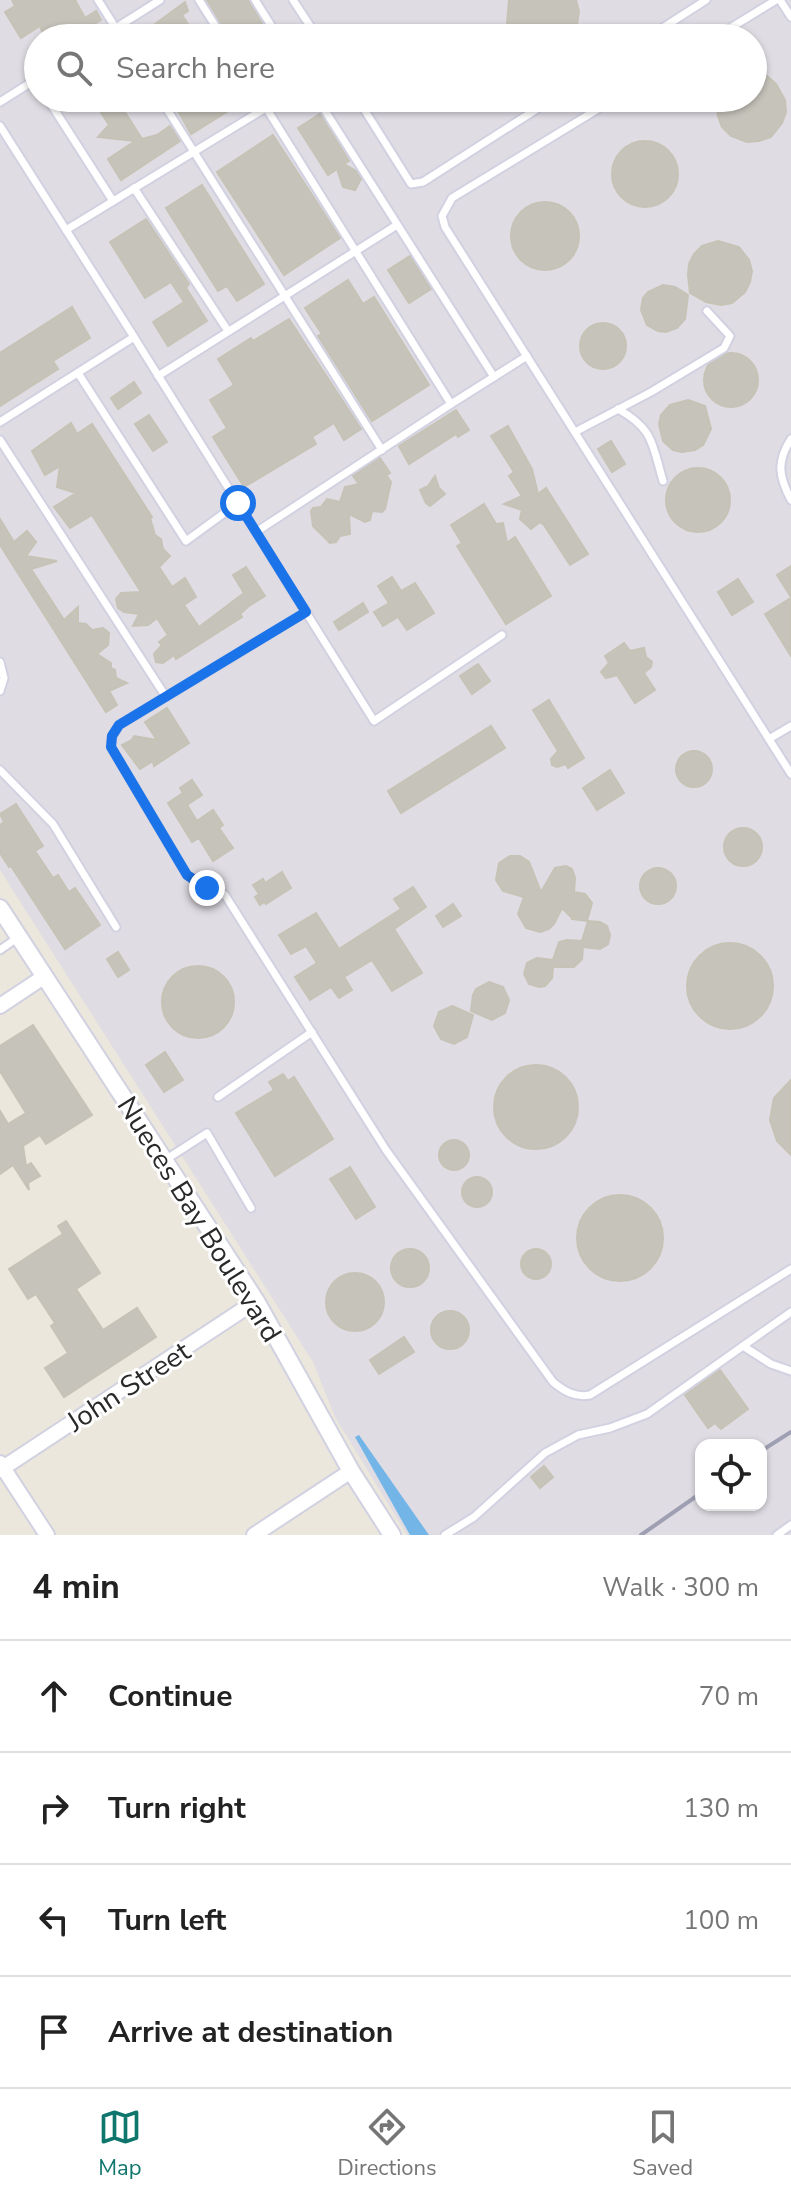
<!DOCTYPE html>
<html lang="en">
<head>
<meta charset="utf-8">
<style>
  :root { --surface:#fff; --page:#f6f6f6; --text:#222; --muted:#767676; --line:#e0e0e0; --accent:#0f766e }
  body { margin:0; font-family:"Nunito Sans",sans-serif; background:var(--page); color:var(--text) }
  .controls { position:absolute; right:24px; bottom:24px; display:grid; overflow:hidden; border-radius:16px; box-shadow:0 2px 6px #0004 }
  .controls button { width:72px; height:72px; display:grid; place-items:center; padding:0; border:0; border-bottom:2px solid var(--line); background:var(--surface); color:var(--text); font:40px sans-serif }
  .stop { position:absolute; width:24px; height:24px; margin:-18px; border:6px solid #1a73e8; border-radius:50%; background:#fff }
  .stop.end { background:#1a73e8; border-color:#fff; box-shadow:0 2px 8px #0008 }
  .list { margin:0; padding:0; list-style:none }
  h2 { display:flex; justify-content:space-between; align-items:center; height:104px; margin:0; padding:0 32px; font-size:34px }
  h2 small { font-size:26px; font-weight:400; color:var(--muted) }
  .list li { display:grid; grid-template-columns:52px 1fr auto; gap:24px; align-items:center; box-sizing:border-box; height:112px; padding:0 32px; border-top:2px solid var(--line) }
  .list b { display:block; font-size:30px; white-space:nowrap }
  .list em { font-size:26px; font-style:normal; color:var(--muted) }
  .icon { flex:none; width:44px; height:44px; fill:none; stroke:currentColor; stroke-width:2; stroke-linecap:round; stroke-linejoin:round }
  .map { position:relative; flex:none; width:791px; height:1535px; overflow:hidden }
  .search { position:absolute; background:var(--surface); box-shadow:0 2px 6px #0004; left:24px; right:24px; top:24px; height:88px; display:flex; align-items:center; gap:20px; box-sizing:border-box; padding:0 28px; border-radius:44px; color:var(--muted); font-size:30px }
  .sheet { height:552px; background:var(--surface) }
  nav { display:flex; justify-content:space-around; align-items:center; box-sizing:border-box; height:112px; border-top:2px solid var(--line); background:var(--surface); font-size:22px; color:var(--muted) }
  nav a { display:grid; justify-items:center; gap:4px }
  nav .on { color:var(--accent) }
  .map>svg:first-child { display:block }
  .industrial { fill:#dfdce3; fill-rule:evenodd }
  .water { fill:#74b5e8 }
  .building { fill:#c6c3bb; stroke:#c6c3b6; stroke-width:2 }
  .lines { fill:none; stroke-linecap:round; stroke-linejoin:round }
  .service-casing { stroke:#d1d1e1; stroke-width:11 }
  .minor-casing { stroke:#d1d1e1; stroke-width:18 }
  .tertiary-casing { stroke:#d1d1e1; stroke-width:20 }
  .service { stroke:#fff; stroke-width:7 }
  .minor { stroke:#fff; stroke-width:14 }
  .tertiary { stroke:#fff; stroke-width:16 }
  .rail { stroke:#9f9fb3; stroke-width:4 }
  .route { stroke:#1a73e8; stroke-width:10 }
  .labels { text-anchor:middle; stroke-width:6; stroke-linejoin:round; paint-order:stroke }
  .street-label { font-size:28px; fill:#292929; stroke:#fff }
</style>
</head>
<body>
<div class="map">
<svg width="791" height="1535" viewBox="0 0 791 1535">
  <rect width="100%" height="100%" fill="#ebe7dc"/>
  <!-- industrial -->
  <path class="industrial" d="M0,0H791V1535H407L335,1417L313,1362L0,870ZM38,38H753V98H38ZM701,1445H761V1505H701Z"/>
  <!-- water -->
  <path class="water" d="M359,1435L429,1535H410L355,1437Z"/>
  <!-- building -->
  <g class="building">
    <path d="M12,0H75L85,18L96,11L101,20L71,38H58L51,26L42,31L40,26L21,38L5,12L15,6Z"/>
    <path d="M207,0H248L271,38H230Z"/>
    <path d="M509,0H576L579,11L577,25L570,38H515L507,23Z"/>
    <path d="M185,2L188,11L182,15L197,38H136Z"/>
    <path d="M753,72L767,76L776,84L785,100L786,112L782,123L771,137L759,141L747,142L731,136L722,127L718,116L717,104L718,98H753Z"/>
    <path d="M92,98H116L142,139L157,135L170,126L180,141L121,180L108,159L135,141L98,137L109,125Z"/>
    <path d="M171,98H249L191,134Z"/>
    <path d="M320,114L349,161L344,164L356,171L361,179L355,190L343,187L337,169L328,175L298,128Z"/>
    <path d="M273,135L340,238L284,275L217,172Z"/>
    <circle cx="645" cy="174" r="33"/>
    <path d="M202,185L264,284L237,301L227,286L218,291L166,208Z"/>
    <circle cx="545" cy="236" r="34"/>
    <path d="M146,219L189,284L186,288L207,321L168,346L153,322L184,302L171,282L145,298L110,242Z"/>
    <path d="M718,241L739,247L749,260L752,271L750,282L745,292L732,303L721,305L706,302L690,293L688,275L689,264L694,254L702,246Z"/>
    <path d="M410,256L431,289L409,303L388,270Z"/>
    <path d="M348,280L363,304L374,297L429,385L372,421L318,336L322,334L305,308Z"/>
    <path d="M663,285L675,287L688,295L685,319L677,328L666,332L658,331L647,325L641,310L643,298L648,292Z"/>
    <path d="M72,307L90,338L53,361L58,369L0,406V353Z"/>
    <path d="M289,319L361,429L344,440L334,423L312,437L316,444L244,487L213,437L227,428L210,400L234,385L218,359L251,338L253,341Z"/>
    <circle cx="603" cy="346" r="23"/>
    <circle cx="731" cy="380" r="27"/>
    <path d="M134,382L141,393L118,409L111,398Z"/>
    <path d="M688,400L705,406L711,429L703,445L695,450L682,452L673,450L663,441L659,424L661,415L670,405Z"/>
    <path d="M456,410L469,430L458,437L456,434L409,464L399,446Z"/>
    <path d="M149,415L167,442L153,451L135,424Z"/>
    <path d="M71,423L77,434L92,424L152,517L150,518L155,535L161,539L163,549L170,556L159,567L172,587L185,578L196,597L184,605L199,627L244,593L233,575L246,567L265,596L249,606L240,614L242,617L176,659L174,655L163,663L156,662L154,654L162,645L159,642L168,635L157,618L148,625L133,626L139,614L124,612L118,608L116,599L121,593L141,592L92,515L70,528L54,507L76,493L57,487L60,466L45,475L32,451Z"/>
    <path d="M508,426L532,469L538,494L546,488L588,554L570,565L544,525L540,522L531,529L520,519L522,510L504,504L522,496L509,476L514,472L491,436Z"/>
    <path d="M611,441L625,464L612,472L598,449Z"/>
    <path d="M380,458L390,473L386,475L391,482L385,509L382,512L372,511L370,520L365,522L349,514L350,534L340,536L336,542L330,543L313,526L311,511L313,508L321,507L327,499L340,502L345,487L359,484L353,476Z"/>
    <circle cx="698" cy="500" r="32"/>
    <path d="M435,476L439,488L445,494L430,506L426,503L420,490L428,486Z"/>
    <path d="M484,504L496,524L503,523L507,543L515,537L551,596L506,624L457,546L462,543L451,525Z"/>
    <path d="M0,519L14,542L27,531L36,542L26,556L57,561L31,569L64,620L78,607V623L86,624L92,630L103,628L109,633L108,645L97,654L111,663V668L115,670L116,678L127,683L109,691L117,705L106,712L0,545Z"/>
    <path d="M791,566V597L777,575Z"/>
    <path d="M392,577L401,591L415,583L434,613L407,630L398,617L383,626L374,612L389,603L378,586Z"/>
    <path d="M738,579L753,602L732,615L718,592Z"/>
    <path d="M791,598V656L765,614Z"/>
    <path d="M363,603L368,612L339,630L334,622Z"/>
    <path d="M624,643L630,651L644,648L646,657L652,662L651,667L644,673L655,690L635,703L617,675L606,678L601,672L609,663L605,656Z"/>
    <path d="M478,664L490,681L472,694L460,676Z"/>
    <path d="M549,700L584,758L568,768L566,764L557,767L552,765L551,759L558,751L533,710Z"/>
    <path d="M167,708L189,743L154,766L153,761L140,769L122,745L132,740L134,736L157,740L145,722Z"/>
    <path d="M491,726L505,748L401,813L388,791Z"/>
    <circle cx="694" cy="769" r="18"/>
    <path d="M610,770L624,793L597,810L583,788Z"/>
    <path d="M192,780L202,795L187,805L197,821L213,810L223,825L219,828L233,848L213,861L199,838L192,842L168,803L183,793L180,788Z"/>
    <path d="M16,804L43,846L35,851L53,878L58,875L69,892L75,888L100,925L65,949L11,866L9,867L0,853V825L4,822L0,814Z"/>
    <circle cx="743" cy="847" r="19"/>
    <path d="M510,856H520L529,862L541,892L555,868L566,866L572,869L575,878L574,892L585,894L592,903L587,921L572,919L574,915L571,917L562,908L554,924L549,929L540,932L526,928L518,914L524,897L503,891L496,880L499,863Z"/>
    <circle cx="658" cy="886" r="18"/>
    <path d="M282,872L291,888L266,904L264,902L260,905L255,897L259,894L253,885L263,879L265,883Z"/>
    <path d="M413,887L426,907L394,929L422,973L392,991L372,960L344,977L352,990L339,998L331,987L310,1000L295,977L317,963L306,946L291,954L279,935L316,913L339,949L401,909L394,899Z"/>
    <path d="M453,904L461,916L443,927L436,916Z"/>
    <path d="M588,921L600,922L607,926L610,935L608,944L600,949L583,947L582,959L574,967H553L552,978L545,986L539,987L529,984L524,974L527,963L537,958L553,960L559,942L567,940L582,941Z"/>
    <circle cx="730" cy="986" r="43"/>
    <path d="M118,952L129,970L118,977L107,959Z"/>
    <circle cx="198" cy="1002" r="36"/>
    <path d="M489,982L503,987L509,1000L505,1013L492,1020L471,1011L473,995L476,989Z"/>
    <path d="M452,1006L473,1015L467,1037L454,1044L441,1039L434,1026L439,1012Z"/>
    <path d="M33,1025L92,1115L46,1144L40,1135L23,1146L26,1166L31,1163L40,1176L28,1183L29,1190L13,1165L0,1174V1111L8,1124L26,1113L0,1071V1046Z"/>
    <path d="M165,1052L183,1080L164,1092L146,1065Z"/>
    <circle cx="536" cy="1107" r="42"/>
    <path d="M283,1074L288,1081L294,1077L333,1139L275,1176L236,1113L274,1090L269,1082Z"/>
    <path d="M791,1080V1155L777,1141L770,1120L774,1098Z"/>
    <circle cx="454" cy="1155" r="15"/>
    <path d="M350,1167L375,1207L356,1219L330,1179Z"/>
    <circle cx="477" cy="1192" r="15"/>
    <circle cx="620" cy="1238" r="43"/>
    <path d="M66,1221L100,1273L76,1289L103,1330L137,1308L156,1337L64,1397L45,1368L68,1353L51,1326L55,1323L36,1294L28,1299L9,1269L63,1234L58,1226Z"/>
    <circle cx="410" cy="1268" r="19"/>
    <circle cx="536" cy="1264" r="15"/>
    <circle cx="355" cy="1302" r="29"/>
    <circle cx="450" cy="1330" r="19"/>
    <path d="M404,1337L414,1352L379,1374L370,1360Z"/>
    <path d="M720,1370L748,1409L721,1429L715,1423L708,1428L685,1395Z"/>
    <path d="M544,1466L553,1477L540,1488L531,1477Z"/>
  </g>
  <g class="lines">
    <!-- service casing -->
    <g class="service-casing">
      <g id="service">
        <path d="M98,0L122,38"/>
        <path d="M199,0L223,38"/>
        <path d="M255,0L279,38"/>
        <path d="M293,0L318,38"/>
        <path d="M780,0L791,17"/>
        <path d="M100,38L160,0"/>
        <path d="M647,38L706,0"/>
        <path d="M714,38L776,0"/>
        <path d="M47,98L113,201"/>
        <path d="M160,98L382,450"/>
        <path d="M317,98L494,377"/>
        <path d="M357,98L411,184L423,182L554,98"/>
        <path d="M616,98L452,198L442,216L445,227L791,774"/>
        <path d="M0,102L38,78"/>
        <path d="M0,126L134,337"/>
        <path d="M134,188L228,331"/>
        <path d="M66,230L282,98"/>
        <path d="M78,373L186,541L238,503"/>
        <path d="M158,376L397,225"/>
        <path d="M451,404L527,356"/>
        <path d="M618,409C654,429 652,444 663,481"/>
        <path d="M0,422L134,337L374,721L502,635"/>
        <path d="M575,432L651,392L724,348L730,336L707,311"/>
        <path d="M791,439C776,462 779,477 791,500"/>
        <path d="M0,440L166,697"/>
        <path d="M256,532L451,404L260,98"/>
        <path d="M306,612L119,725L112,736L111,747L187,875C199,886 213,886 225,895L386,1150L553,1382C564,1391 575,1398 590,1395L791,1269"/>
        <path d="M0,662L4,678L0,691"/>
        <path d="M769,739L791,726"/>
        <path d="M0,770L53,824L116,927"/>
        <path d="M0,950L17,938"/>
        <path d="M218,1097L312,1032"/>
        <path d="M165,1160L207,1133L251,1208"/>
        <path d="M743,1346L771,1364L791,1371"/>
        <path d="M445,1535L474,1517L545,1453L578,1435L610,1428L647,1414L791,1312"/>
        <path d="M777,1535L791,1525"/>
      </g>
    </g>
    <!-- minor casing -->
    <g class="minor-casing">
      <g id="minor">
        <path d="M0,1006L45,976"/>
        <path d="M0,1463L47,1535"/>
        <path d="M0,1470L256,1301"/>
        <path d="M254,1535L351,1471"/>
      </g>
    </g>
    <!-- tertiary casing -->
    <g class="tertiary-casing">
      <path id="tertiary" d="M0,908L256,1301L351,1471L392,1535"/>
    </g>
    <!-- service -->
    <use href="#service" class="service"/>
    <!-- minor -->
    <use href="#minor" class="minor"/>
    <!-- tertiary -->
    <use href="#tertiary" class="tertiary"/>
    <!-- rail -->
    <g class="rail">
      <path d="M761,1451L791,1432"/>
      <path d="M641,1535L701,1493"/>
    </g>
  </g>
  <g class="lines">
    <!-- route -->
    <path class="route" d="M207,888L187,875L111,747L112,736L119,725L306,612L238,503"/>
  </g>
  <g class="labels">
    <!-- street labels -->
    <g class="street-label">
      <text transform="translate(200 1219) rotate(58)" y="10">Nueces Bay Boulevard</text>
      <text transform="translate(128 1386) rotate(-33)" y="10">John Street</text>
    </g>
  </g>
</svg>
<div class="controls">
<button><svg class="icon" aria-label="locate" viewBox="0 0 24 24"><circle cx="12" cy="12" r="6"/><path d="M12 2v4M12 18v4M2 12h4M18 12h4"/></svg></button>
</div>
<div class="stop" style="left:238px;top:503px"></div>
<div class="stop end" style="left:207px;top:888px"></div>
<div class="search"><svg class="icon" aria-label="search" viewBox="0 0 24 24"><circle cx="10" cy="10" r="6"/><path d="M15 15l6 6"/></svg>Search here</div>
</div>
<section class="sheet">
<h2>4 min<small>Walk · 300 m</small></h2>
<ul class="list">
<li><svg class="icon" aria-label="ahead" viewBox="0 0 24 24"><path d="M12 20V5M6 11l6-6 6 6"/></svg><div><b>Continue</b></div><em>70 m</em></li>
<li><svg class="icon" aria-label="right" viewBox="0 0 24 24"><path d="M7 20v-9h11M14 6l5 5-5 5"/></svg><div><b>Turn right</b></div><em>130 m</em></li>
<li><svg class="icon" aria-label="left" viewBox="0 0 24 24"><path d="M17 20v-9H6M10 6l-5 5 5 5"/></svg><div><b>Turn left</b></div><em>100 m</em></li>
<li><svg class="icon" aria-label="arrive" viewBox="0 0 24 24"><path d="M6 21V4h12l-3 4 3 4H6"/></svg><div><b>Arrive at destination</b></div></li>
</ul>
</section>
<nav>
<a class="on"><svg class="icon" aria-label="map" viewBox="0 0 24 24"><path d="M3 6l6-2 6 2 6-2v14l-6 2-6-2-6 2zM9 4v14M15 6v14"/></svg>Map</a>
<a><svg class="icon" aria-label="directions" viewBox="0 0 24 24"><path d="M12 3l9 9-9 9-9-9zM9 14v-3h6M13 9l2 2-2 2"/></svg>Directions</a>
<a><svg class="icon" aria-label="saved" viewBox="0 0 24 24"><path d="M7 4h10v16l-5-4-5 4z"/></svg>Saved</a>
</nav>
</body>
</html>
